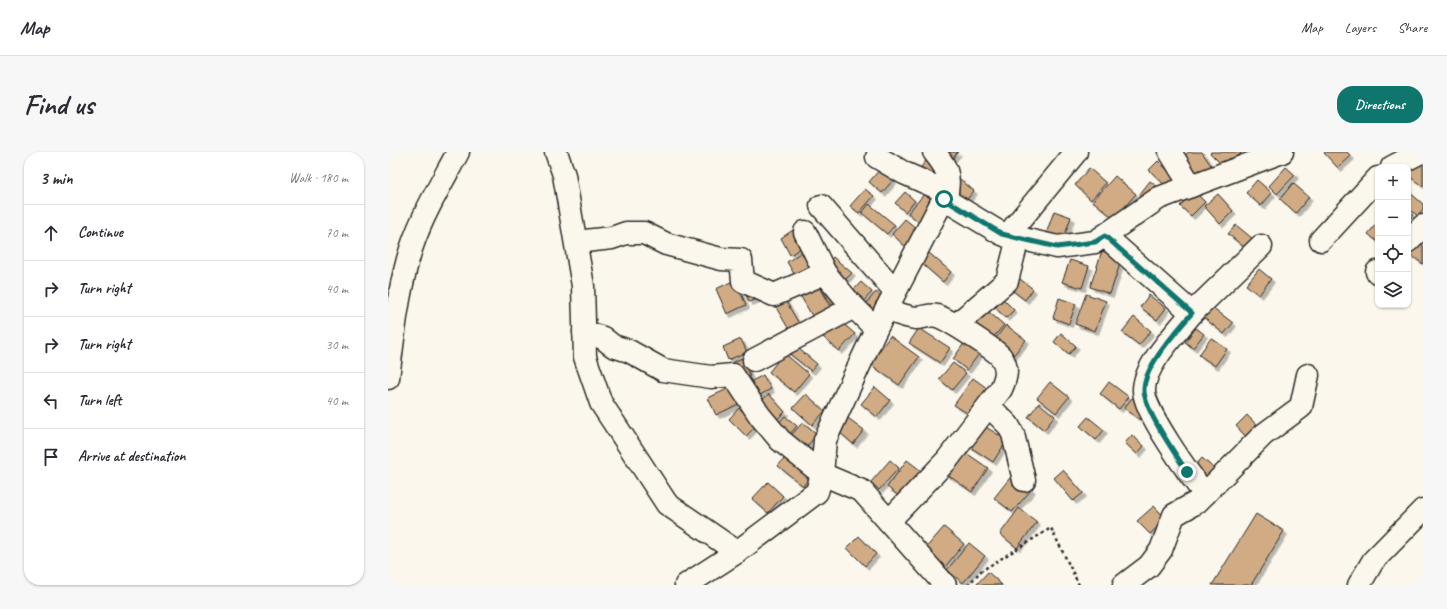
<!DOCTYPE html>
<html lang="en">
<head>
<meta charset="utf-8">
<style>
  :root { --surface:#fff; --page:#f7f7f7; --text:#2b2b33; --muted:#7c7c81; --line:#e1e1e2; --accent:#0f766e }
  body { margin:0; font-family:Caveat,sans-serif; background:var(--page); color:var(--text) }
  .controls { position:absolute; right:12px; top:12px; display:grid; overflow:hidden; border-radius:8px; box-shadow:0 1px 3px #0004 }
  .controls button { width:36px; height:36px; display:grid; place-items:center; padding:0; border:0; border-bottom:1px solid var(--line); background:var(--surface); color:var(--text); font:20px sans-serif }
  .stop { position:absolute; width:12px; height:12px; margin:-9px; border:3px solid #0f766e; border-radius:50%; background:#fff }
  .stop.end { background:#0f766e; border-color:#fff; box-shadow:0 1px 4px #0008 }
  .list { margin:0; padding:0; list-style:none }
  h2 { display:flex; justify-content:space-between; align-items:center; height:52px; margin:0; padding:0 16px; font-size:17px }
  h2 small { font-size:13px; font-weight:400; color:var(--muted) }
  .list li { display:grid; grid-template-columns:26px 1fr auto; gap:12px; align-items:center; box-sizing:border-box; height:56px; padding:0 16px; border-top:1px solid var(--line) }
  .list b { display:block; font-size:15px; white-space:nowrap }
  .list em { font-size:13px; font-style:normal; color:var(--muted) }
  .icon { flex:none; width:22px; height:22px; fill:none; stroke:currentColor; stroke-width:2; stroke-linecap:round; stroke-linejoin:round }
  .map { position:relative; flex:none; width:1035px; height:433px; overflow:hidden; border-radius:16px }
  header { display:flex; align-items:center; gap:24px; box-sizing:border-box; height:56px; padding:0 20px; background:var(--surface); border-bottom:1px solid var(--line) }
  header strong { font-size:19px }
  nav { display:flex; gap:22px; margin-inline-start:auto; font-size:14px }
  .intro { display:flex; align-items:center; justify-content:space-between; box-sizing:border-box; height:96px; padding:0 24px }
  h1 { margin:0; font-size:28px }
  .button { padding:10px 18px; border-radius:16px; background:var(--accent); color:#fff; font-size:14px; font-weight:700 }
  main { display:flex; gap:24px; padding:0 24px }
  aside { flex:1; background:var(--surface); border-radius:16px; box-shadow:0 1px 3px #0004 }
  .map>svg:first-child { display:block }
  .building { fill:#d1ab83; stroke:#2b2b2b; filter:url(#shadow) }
  .lines { fill:none; stroke-linecap:round; stroke-linejoin:round }
  .minor-casing { stroke:#2b2b2b; stroke-width:25 }
  .path { stroke:#2b2b2b; stroke-width:2.5; stroke-dasharray:3 3; stroke-linecap:butt }
  .minor { stroke:#fbf7ec; stroke-width:22 }
  .route { stroke:#0f766e; stroke-width:5 }
</style>
</head>
<body>
<header>
<strong>Map</strong>
<nav><a>Map</a><a>Layers</a><a>Share</a></nav>
</header>
<div class="intro"><h1>Find us</h1><a class="button">Directions</a></div>
<main>
<aside>
<h2>3 min<small>Walk · 180 m</small></h2>
<ul class="list">
<li><svg class="icon" aria-label="ahead" viewBox="0 0 24 24"><path d="M12 20V5M6 11l6-6 6 6"/></svg><div><b>Continue</b></div><em>70 m</em></li>
<li><svg class="icon" aria-label="right" viewBox="0 0 24 24"><path d="M7 20v-9h11M14 6l5 5-5 5"/></svg><div><b>Turn right</b></div><em>40 m</em></li>
<li><svg class="icon" aria-label="right" viewBox="0 0 24 24"><path d="M7 20v-9h11M14 6l5 5-5 5"/></svg><div><b>Turn right</b></div><em>30 m</em></li>
<li><svg class="icon" aria-label="left" viewBox="0 0 24 24"><path d="M17 20v-9H6M10 6l-5 5 5 5"/></svg><div><b>Turn left</b></div><em>40 m</em></li>
<li><svg class="icon" aria-label="arrive" viewBox="0 0 24 24"><path d="M6 21V4h12l-3 4 3 4H6"/></svg><div><b>Arrive at destination</b></div></li>
</ul>
</aside>
<div class="map">
<svg width="1035" height="433" viewBox="0 0 1035 433">
  <defs>
    <filter id="shadow"><feDropShadow dx="3.5" dy="3.5" stdDeviation="0" flood-color="#0004"/></filter>
  </defs>
  <rect width="100%" height="100%" fill="#fbf7ec"/>
  <filter id="ink" filterUnits="userSpaceOnUse"><feTurbulence type="fractalNoise" baseFrequency=".025" numOctaves="2"/><feDisplacementMap in="SourceGraphic" scale="8" xChannelSelector="R" yChannelSelector="G"/><feConvolveMatrix kernelMatrix="1 2 1 2 8 2 1 2 1" color-interpolation-filters="sRGB"/></filter>
  <g filter="url(#ink)">
    <!-- building -->
    <g class="building">
      <path d="M553,0H570L563,8Z"/>
      <path d="M801,0H814L824,15L808,26L794,5Z"/>
      <path d="M823,0H854L838,17L822,1Z"/>
      <path d="M937,0H959L963,4L950,16L936,1Z"/>
      <path d="M540,6L556,20L545,32L530,19Z"/>
      <path d="M1032,8L1035,10V35L1020,23Z"/>
      <path d="M770,9L793,31L784,40L761,18Z"/>
      <path d="M898,15L907,23L889,42L881,34Z"/>
      <path d="M493,16L506,27L494,41L481,30Z"/>
      <path d="M701,16L718,31L703,48L687,33Z"/>
      <path d="M727,24L748,42L726,67L705,49Z"/>
      <path d="M571,26L586,39L576,51L561,37Z"/>
      <path d="M869,28L884,41L873,54L858,41Z"/>
      <path d="M762,29L771,36L759,50L751,43Z"/>
      <path d="M905,31L921,45L908,61L892,47Z"/>
      <path d="M477,37L486,44L471,61L462,54Z"/>
      <path d="M806,39L817,50L803,64L792,54Z"/>
      <path d="M1020,39L1035,52V58L1030,64L1020,56Z"/>
      <path d="M517,40L527,49L517,60L507,51Z"/>
      <path d="M537,41L550,52L533,72L520,61Z"/>
      <path d="M830,42L845,59L832,72L816,54Z"/>
      <path d="M481,52L507,73L499,82L474,61Z"/>
      <path d="M666,59L683,65L675,88L658,82Z"/>
      <path d="M1020,59L1025,63L1020,69Z"/>
      <path d="M517,67L534,81L520,97L504,82Z"/>
      <path d="M988,72L990,73V90L980,82Z"/>
      <path d="M848,73L865,87L857,96L840,82Z"/>
      <path d="M405,78L415,95L402,103L393,86Z"/>
      <path d="M1026,86L1035,93V112L1020,101V94Z"/>
      <path d="M418,97L431,118L411,130L399,110Z"/>
      <path d="M714,99L734,106L722,142L702,135Z"/>
      <path d="M540,100L563,120L555,130L532,110Z"/>
      <path d="M445,105L464,121L455,130L437,114Z"/>
      <path d="M682,108L701,114L694,136L674,130Z"/>
      <path d="M871,117L883,127L871,143L858,133Z"/>
      <path d="M628,124L645,137L637,148L620,135Z"/>
      <path d="M347,128L358,153L339,162L328,137Z"/>
      <path d="M473,130L484,140L470,155L459,145Z"/>
      <path d="M430,131L458,155L449,161Z"/>
      <path d="M431,133L445,159L427,169L412,143Z"/>
      <path d="M488,140L497,147L483,164L474,156Z"/>
      <path d="M357,141L369,147L361,150Z"/>
      <path d="M698,142L718,149L707,179L687,172Z"/>
      <path d="M761,143L778,156L769,168L752,155Z"/>
      <path d="M396,146L413,175L403,181L386,152Z"/>
      <path d="M671,146L688,152L681,172L665,166Z"/>
      <path d="M615,147L626,158L618,166L607,156Z"/>
      <path d="M595,155L616,173L602,189L581,171Z"/>
      <path d="M824,155L845,171L836,182L815,165Z"/>
      <path d="M746,165L763,179L751,193L734,180Z"/>
      <path d="M451,168L467,182L451,199L435,185Z"/>
      <path d="M618,173L638,188L624,205L605,190Z"/>
      <path d="M531,176L562,196L552,211L521,191Z"/>
      <path d="M808,176L816,182L805,196L797,190Z"/>
      <path d="M673,181L688,194L681,202L666,190Z"/>
      <path d="M502,184L531,205L511,233L482,212Z"/>
      <path d="M823,186L839,197L827,214L811,203Z"/>
      <path d="M353,187L359,200L340,208L335,195Z"/>
      <path d="M579,187L594,198L579,218L565,207Z"/>
      <path d="M404,191L429,212L423,219L398,199Z"/>
      <path d="M396,201L421,222L406,240L381,220Z"/>
      <path d="M354,206L362,224L352,229L344,211Z"/>
      <path d="M565,211L578,221L564,238L551,227Z"/>
      <path d="M375,223L383,237L363,248L355,234Z"/>
      <path d="M585,226L603,239L585,265L566,253Z"/>
      <path d="M662,230L681,245L668,261L649,246Z"/>
      <path d="M721,230L741,245L731,257L712,242Z"/>
      <path d="M348,233L355,250L328,263L320,246Z"/>
      <path d="M487,235L502,248L489,265L473,252Z"/>
      <path d="M381,242L397,260L384,272L368,253Z"/>
      <path d="M418,242L437,259L424,273L405,256Z"/>
      <path d="M744,246L759,258L752,268L736,256Z"/>
      <path d="M651,251L667,264L656,278L640,265Z"/>
      <path d="M351,256L369,273L358,284L341,267Z"/>
      <path d="M859,263L873,278L862,289L848,274Z"/>
      <path d="M397,264L409,274L399,285L387,275Z"/>
      <path d="M700,265L716,278L708,288L692,274Z"/>
      <path d="M460,266L476,278L465,292L450,279Z"/>
      <path d="M415,270L429,282L413,302L398,289Z"/>
      <path d="M593,272L619,288L605,310L579,293Z"/>
      <path d="M744,283L756,294L749,302L737,291Z"/>
      <path d="M574,298L600,316L584,340L558,322Z"/>
      <path d="M401,301L425,321L415,334L390,314Z"/>
      <path d="M814,306L829,319L821,329L806,315Z"/>
      <path d="M502,308L511,316L491,338L483,330Z"/>
      <path d="M519,308L536,321L516,348L499,335Z"/>
      <path d="M675,318L695,341L685,349L666,326Z"/>
      <path d="M625,322L644,337L624,360L606,346Z"/>
      <path d="M380,330L395,344L380,361L364,347Z"/>
      <path d="M766,354L778,367L762,382L749,369Z"/>
      <path d="M631,356L649,370L629,396L612,382Z"/>
      <path d="M868,362L896,379L863,433H824Z"/>
      <path d="M556,375L576,392L556,416L536,398Z"/>
      <path d="M471,384L488,402L477,414L459,396Z"/>
      <path d="M581,391L597,404L575,431L559,418Z"/>
      <path d="M600,420L614,433H588Z"/>
    </g>
    <g class="lines">
      <!-- minor casing -->
      <g class="minor-casing">
        <g id="minor">
          <path d="M168,0L176,23L195,134L197,205L213,251L279,352L349,400"/>
          <path d="M782,0L803,34"/>
          <path d="M489,5L516,21L559,40"/>
          <path d="M1004,15L1033,0"/>
          <path d="M556,47L614,82L669,95L707,90L771,46L894,0"/>
          <path d="M433,54L507,139"/>
          <path d="M417,80L437,121L461,150L488,177"/>
          <path d="M619,84L688,0"/>
          <path d="M717,84L804,161C789,180 756,213 756,238C755,258 803,325 817,342"/>
          <path d="M933,88L990,26"/>
          <path d="M1020,89L1035,74"/>
          <path d="M188,90L224,86L238,81H256L278,92L333,107L353,108L355,129L386,143L437,121"/>
          <path d="M989,120H990"/>
          <path d="M498,157C508,161 517,165 528,166C535,166 542,162 549,164C558,166 608,198 613,205C621,216 618,226 613,237L559,308L501,369"/>
          <path d="M804,161L873,94"/>
          <path d="M568,173L619,129L630,86"/>
          <path d="M196,180L215,186L225,194L241,199L275,218L323,225L345,223L372,264L392,288L434,322L474,339L557,433"/>
          <path d="M366,208L466,155"/>
          <path d="M0,226C5,187 9,148 19,111C29,71 51,36 70,0"/>
          <path d="M601,254L620,273L625,282L636,328"/>
          <path d="M298,433L349,400L429,340L434,322L437,288L488,177L559,40C562,21 558,15 546,0"/>
          <path d="M736,433L761,414L773,398L786,363L809,350L875,283L913,255L920,223"/>
          <path d="M971,433L985,409L1035,358"/>
        </g>
      </g>
      <!-- path -->
      <path class="path" d="M580,433L593,419L663,376L691,433"/>
      <!-- minor -->
      <use href="#minor" class="minor"/>
    </g>
  </g>
  <g class="lines" filter="url(#ink)">
    <!-- route -->
    <path class="route" d="M556,47L614,82L630,86L669,95L707,90L717,84L804,161C789,179 755,215 756,239C757,259 787,301 799,320"/>
  </g>
</svg>
<div class="controls">
<button>+</button>
<button>−</button>
<button><svg class="icon" aria-label="locate" viewBox="0 0 24 24"><circle cx="12" cy="12" r="6"/><path d="M12 2v4M12 18v4M2 12h4M18 12h4"/></svg></button>
<button><svg class="icon" aria-label="layers" viewBox="0 0 24 24"><path d="M12 4l9 5-9 5-9-5zM3 14l9 5 9-5"/></svg></button>
</div>
<div class="stop" style="left:556px;top:47px"></div>
<div class="stop end" style="left:799px;top:320px"></div>
</div>
</main>
</body>
</html>
